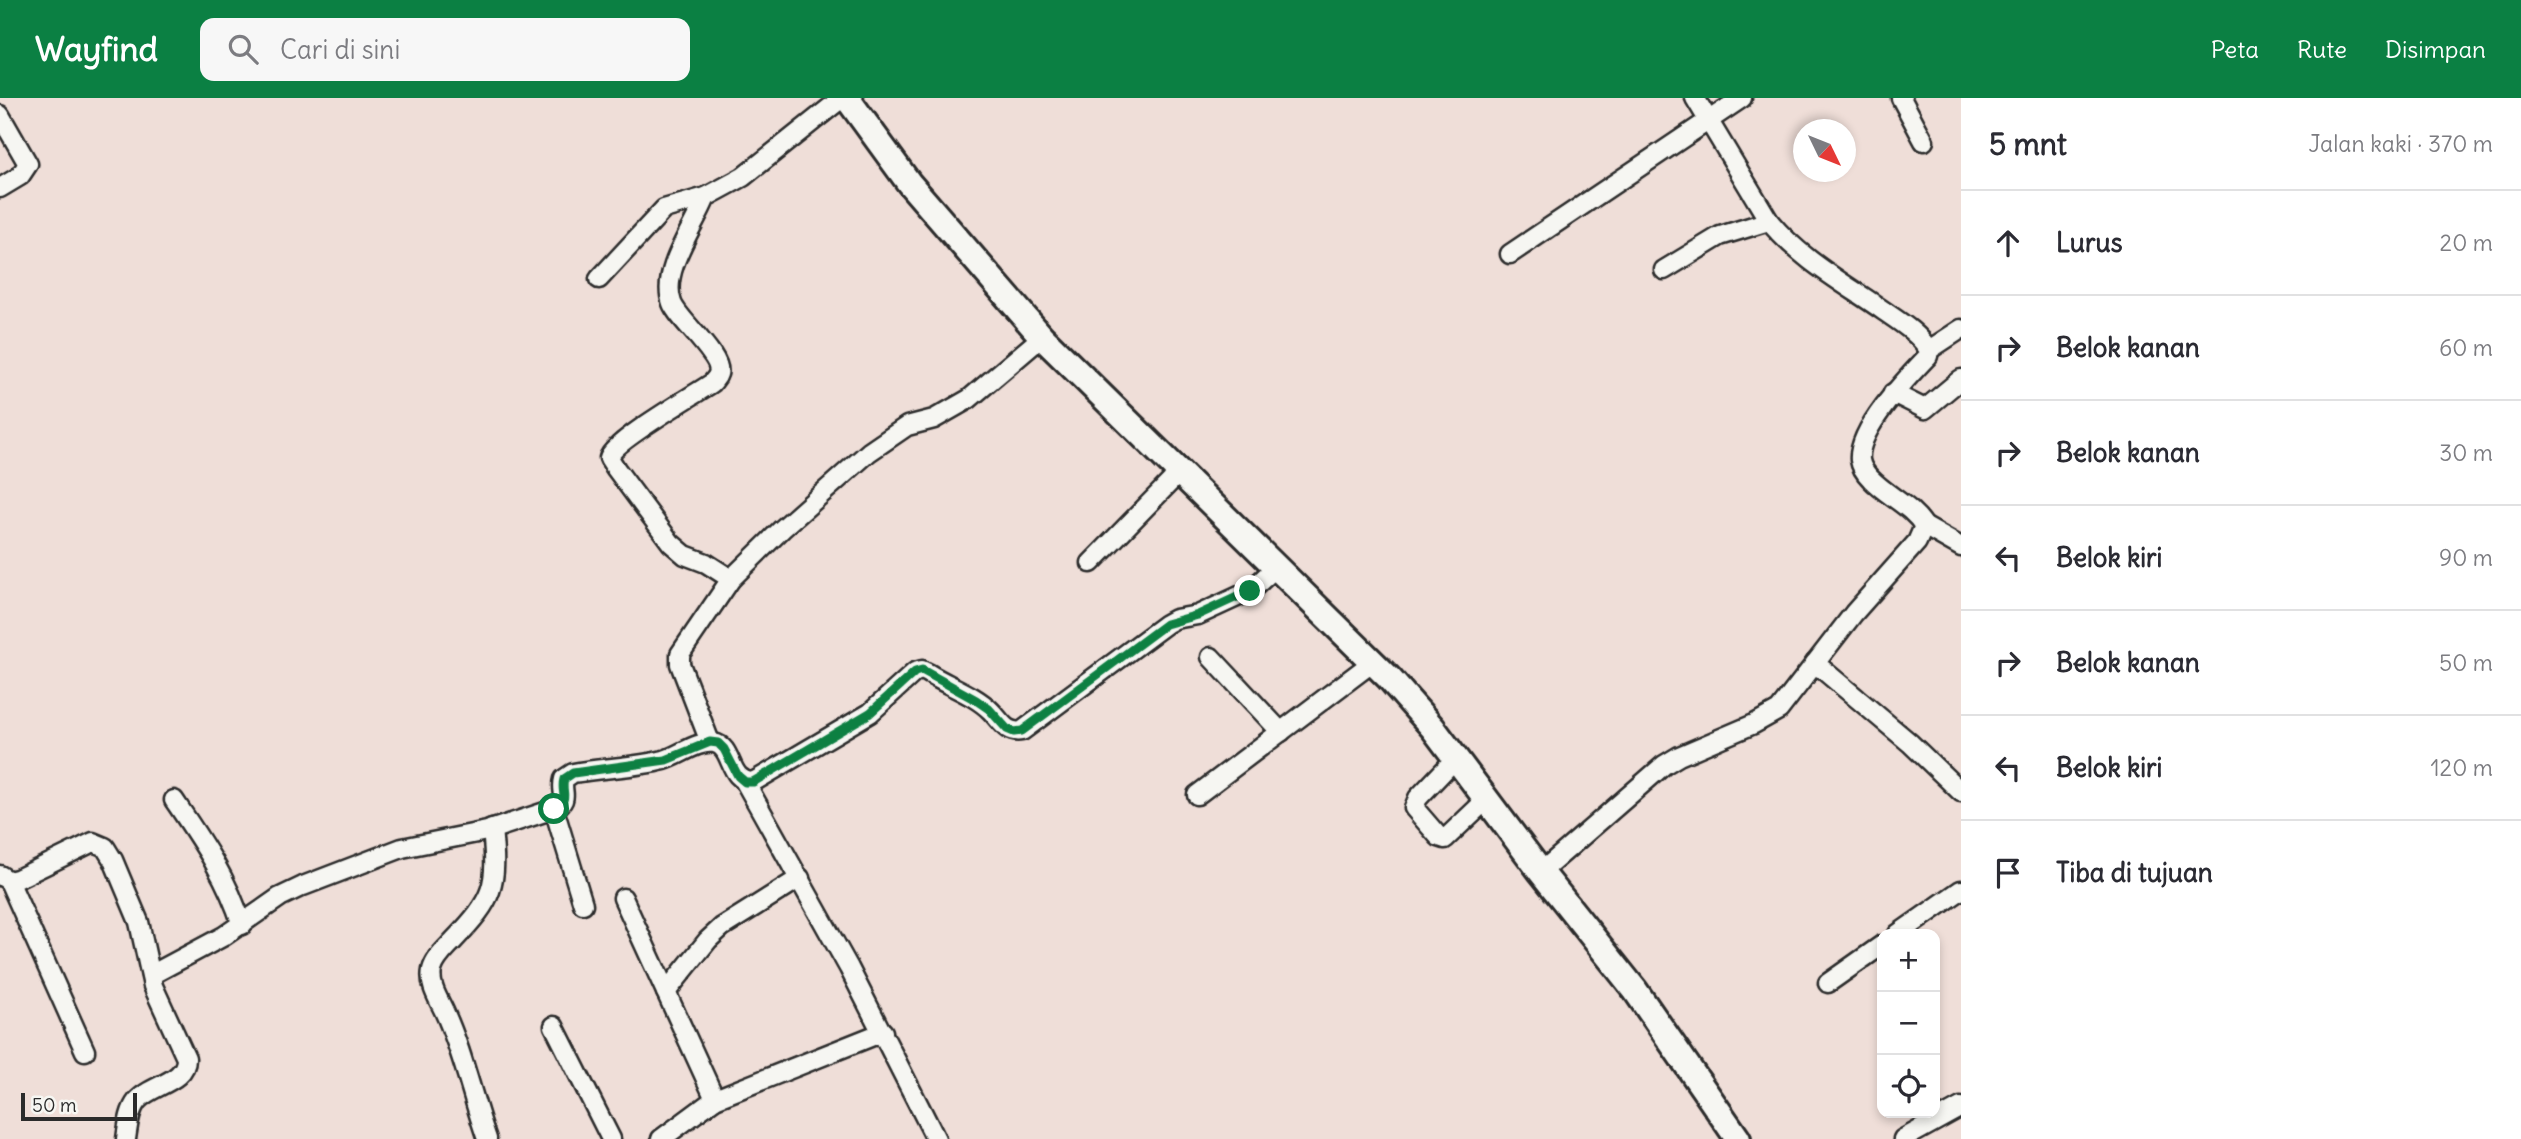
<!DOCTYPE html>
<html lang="id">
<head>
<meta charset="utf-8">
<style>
  :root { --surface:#fff; --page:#f7f7f7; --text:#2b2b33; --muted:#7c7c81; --line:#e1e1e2; --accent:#0b8043 }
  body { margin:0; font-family:Delius,sans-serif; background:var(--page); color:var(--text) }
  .controls { position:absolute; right:21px; bottom:21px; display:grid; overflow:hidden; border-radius:14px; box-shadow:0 4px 10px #0003 }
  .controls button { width:63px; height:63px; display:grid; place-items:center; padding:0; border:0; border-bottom:2px solid var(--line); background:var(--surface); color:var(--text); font:35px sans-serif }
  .compass { position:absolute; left:1793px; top:21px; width:63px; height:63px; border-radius:50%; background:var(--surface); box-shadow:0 4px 10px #0003; rotate:133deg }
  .scale { position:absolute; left:21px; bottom:18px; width:116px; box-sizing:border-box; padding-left:7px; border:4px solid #2b2b2b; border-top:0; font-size:19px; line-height:24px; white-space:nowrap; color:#2b2b2b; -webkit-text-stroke:5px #f6f6f2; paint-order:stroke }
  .stop { position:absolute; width:21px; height:21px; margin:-16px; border:5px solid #0b8043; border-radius:50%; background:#fff }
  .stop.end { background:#0b8043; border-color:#fff; box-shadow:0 2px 7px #0008 }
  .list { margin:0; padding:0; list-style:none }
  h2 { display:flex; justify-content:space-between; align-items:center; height:91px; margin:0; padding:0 28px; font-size:30px }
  h2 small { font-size:23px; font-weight:400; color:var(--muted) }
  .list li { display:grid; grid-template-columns:46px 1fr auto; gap:21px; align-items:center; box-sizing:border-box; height:105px; padding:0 28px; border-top:2px solid var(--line) }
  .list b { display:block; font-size:26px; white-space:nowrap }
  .list em { font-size:23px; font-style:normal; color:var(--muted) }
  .icon { flex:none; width:38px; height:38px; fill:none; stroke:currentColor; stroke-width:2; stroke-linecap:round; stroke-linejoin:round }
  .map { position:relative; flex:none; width:1961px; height:1041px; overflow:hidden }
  header { display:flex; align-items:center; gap:42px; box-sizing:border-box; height:98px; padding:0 35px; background:var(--accent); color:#fff }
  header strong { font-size:33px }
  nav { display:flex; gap:38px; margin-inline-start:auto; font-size:24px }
  .search { width:490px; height:63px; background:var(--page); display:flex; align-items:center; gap:18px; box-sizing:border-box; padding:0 24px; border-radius:14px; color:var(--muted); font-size:26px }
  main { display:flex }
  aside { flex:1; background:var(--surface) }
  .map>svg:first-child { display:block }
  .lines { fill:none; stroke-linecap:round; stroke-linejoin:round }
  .street-casing { stroke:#2b2b2b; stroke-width:23 }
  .secondary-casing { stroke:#2b2b2b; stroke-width:30 }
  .street { stroke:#f6f6f2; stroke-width:18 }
  .secondary { stroke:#f6f6f2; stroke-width:24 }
  .route { stroke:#0b8043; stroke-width:9 }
</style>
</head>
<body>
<header>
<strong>Wayfind</strong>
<div class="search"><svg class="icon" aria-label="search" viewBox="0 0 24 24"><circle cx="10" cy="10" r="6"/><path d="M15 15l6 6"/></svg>Cari di sini</div>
<nav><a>Peta</a><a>Rute</a><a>Disimpan</a></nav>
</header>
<main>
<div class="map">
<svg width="1961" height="1041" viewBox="0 0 1961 1041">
  <rect width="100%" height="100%" fill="#efded8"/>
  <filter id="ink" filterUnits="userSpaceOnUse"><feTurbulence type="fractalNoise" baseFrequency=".0143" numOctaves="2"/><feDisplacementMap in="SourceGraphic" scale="14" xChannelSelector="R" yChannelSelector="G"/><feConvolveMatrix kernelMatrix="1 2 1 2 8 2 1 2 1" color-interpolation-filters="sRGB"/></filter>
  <g filter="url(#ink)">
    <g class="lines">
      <!-- street casing -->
      <g class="street-casing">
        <g id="street">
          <path d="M1901,0L1924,43"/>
          <path d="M0,17L28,66L20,78L0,90"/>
          <path d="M706,99C695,128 660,173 672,205C678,222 724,259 718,276C717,280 714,282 712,285C694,297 612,344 609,360L616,371L671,445L685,457L706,465L731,481"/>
          <path d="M1510,156L1742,0"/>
          <path d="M1664,172L1720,138L1769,123"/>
          <path d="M599,181L664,111L706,99L743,79L842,0"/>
          <path d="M1929,252L1961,231"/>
          <path d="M1893,295L1925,311L1961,281"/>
          <path d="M1924,428L1961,449"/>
          <path d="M1091,465L1179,375"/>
          <path d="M1211,559L1281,634"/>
          <path d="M1815,565L1910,645L1961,694"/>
          <path d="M710,644L680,566V556L731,481L782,431L869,354L907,328L934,321L969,301L1042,239"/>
          <path d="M1455,661L1418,700L1414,710L1439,739L1445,741L1486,702"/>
          <path d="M745,684L849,870L936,1041"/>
          <path d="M1197,697L1373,564"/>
          <path d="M174,702C201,742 227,779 242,827"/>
          <path d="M554,711L583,806"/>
          <path d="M1541,774L1664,667L1679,658L1754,626L1779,612L1854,515L1917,444L1924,428C1912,408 1887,398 1871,381C1866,376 1861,369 1860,362C1857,331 1908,279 1928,258L1929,252C1918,235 1900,224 1884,213C1844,185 1800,161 1769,123L1695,0"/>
          <path d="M0,777L9,783L17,781L93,744L105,749L113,762L139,824L153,888L186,960C187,984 150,987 137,1003C129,1013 128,1028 126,1041"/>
          <path d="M9,783L85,953"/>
          <path d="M623,800L715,1001"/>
          <path d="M1898,836L1961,792"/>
          <path d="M151,877L224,838L280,799L303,788L402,750L487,733L554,711C571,700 560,695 564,681L573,675C602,670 637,669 664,662C679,658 698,642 714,645C734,649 727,683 753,684L870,615L915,574L922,572L928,575C948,588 974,596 991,613C1001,623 1006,636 1022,633L1166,526L1175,521L1198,517L1250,493L1276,469"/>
          <path d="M1828,885L1882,847"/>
          <path d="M666,894L708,842L722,829L800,780"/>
          <path d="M554,928L611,1041"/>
          <path d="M487,1041C472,999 463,954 444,913C438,900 429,887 432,872C435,860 446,851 454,842C494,800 498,789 492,731"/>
          <path d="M661,1041L715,1001L883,934"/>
          <path d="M1903,1041L1961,1009"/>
        </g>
      </g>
      <!-- secondary casing -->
      <g class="secondary-casing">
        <path id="secondary" d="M847,0L909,85L1042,239L1389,580L1433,630L1541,774L1635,892L1738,1041"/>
      </g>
      <!-- street -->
      <use href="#street" class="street"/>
      <!-- secondary -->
      <use href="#secondary" class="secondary"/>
    </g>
  </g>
  <g class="lines" filter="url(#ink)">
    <!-- route -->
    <path class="route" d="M554,711C571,700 560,695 564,681L573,675L666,662L710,644L718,645L724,651L738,678L745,684H753L870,615L915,574L922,572L976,602L989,611L1007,631L1014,634L1022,633L1166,526L1198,517L1250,493"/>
  </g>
</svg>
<div class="controls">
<button>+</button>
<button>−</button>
<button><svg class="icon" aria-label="locate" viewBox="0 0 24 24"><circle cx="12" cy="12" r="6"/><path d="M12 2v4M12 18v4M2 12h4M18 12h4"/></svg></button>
</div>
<svg class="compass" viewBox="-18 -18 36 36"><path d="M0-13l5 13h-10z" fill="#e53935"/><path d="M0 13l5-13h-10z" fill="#7c7c81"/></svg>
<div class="scale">50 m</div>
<div class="stop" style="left:554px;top:711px"></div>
<div class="stop end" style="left:1250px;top:493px"></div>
</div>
<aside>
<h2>5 mnt<small>Jalan kaki · 370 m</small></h2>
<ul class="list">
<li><svg class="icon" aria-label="ahead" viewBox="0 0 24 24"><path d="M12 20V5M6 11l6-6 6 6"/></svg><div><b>Lurus</b></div><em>20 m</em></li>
<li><svg class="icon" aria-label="right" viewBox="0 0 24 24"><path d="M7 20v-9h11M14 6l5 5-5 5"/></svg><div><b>Belok kanan</b></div><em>60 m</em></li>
<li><svg class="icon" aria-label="right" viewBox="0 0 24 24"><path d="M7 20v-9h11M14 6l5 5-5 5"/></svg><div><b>Belok kanan</b></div><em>30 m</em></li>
<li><svg class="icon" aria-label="left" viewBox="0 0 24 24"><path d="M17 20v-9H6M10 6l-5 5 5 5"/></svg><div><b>Belok kiri</b></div><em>90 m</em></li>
<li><svg class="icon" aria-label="right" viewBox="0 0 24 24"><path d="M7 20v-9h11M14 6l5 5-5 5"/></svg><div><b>Belok kanan</b></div><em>50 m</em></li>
<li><svg class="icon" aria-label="left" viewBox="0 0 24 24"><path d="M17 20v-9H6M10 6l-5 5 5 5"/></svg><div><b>Belok kiri</b></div><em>120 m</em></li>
<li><svg class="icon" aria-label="arrive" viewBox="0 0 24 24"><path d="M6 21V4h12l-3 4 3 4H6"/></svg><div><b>Tiba di tujuan</b></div></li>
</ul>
</aside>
</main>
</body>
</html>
